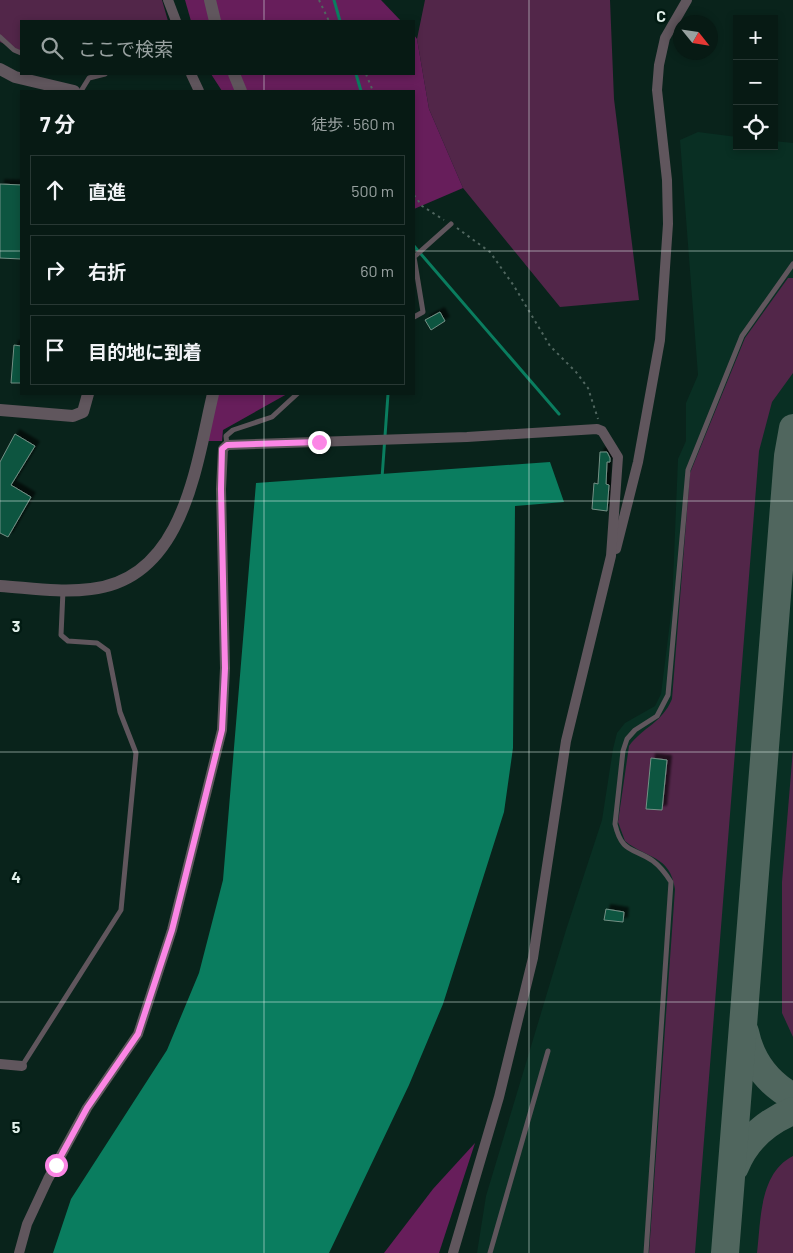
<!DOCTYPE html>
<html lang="ja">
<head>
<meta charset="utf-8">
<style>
  :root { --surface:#071a14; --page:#152722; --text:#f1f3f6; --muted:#98a1a0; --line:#283834 }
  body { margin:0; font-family:Barlow,"Noto Sans JP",sans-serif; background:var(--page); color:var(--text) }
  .controls { position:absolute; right:15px; top:15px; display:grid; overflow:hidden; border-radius:0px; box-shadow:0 2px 8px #0003 }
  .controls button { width:45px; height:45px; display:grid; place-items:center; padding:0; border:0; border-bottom:1px solid var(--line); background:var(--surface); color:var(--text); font:25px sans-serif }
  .compass { position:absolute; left:673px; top:15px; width:45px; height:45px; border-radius:50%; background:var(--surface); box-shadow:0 2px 8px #0003; rotate:120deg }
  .stop { position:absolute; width:15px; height:15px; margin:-11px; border:4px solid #fb86e5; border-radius:50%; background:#fff }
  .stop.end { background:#fb86e5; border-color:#fff; box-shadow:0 1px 5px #0008 }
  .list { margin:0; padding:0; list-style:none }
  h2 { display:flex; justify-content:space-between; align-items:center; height:65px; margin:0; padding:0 20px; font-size:21px }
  h2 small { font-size:16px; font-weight:400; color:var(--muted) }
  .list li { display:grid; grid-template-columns:32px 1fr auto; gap:15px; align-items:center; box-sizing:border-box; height:70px; margin:0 10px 10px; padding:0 10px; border:1px solid var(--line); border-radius:0px }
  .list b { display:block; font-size:19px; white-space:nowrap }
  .list em { font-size:16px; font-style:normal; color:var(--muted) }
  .icon { flex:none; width:28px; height:28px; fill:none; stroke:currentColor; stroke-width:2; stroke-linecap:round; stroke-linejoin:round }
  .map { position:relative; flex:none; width:793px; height:1253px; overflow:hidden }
  .search { position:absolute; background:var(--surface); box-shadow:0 2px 8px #0003; left:20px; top:20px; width:395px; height:55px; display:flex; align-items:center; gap:12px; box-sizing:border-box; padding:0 18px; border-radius:0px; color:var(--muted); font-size:19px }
  .panel { position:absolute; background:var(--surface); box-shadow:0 2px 8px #0003; left:20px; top:90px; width:395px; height:305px; border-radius:0px }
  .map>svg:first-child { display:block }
  .built { fill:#092f23 }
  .green { fill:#522649 }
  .forest { fill:#671e5b }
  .water { fill:#0a7d5f }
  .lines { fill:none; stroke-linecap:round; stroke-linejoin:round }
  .stream { stroke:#0a7d5f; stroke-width:3 }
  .taxiway { stroke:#50665e; stroke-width:28 }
  .building { fill:#095541; stroke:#749085; filter:url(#shadow) }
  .path { stroke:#50665f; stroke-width:2; stroke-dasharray:2.5 4; stroke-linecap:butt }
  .service { stroke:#60565d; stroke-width:5 }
  .minor { stroke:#60565d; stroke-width:10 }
  .tertiary { stroke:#60565d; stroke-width:12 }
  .route { stroke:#fb86e5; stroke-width:6 }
  .grid { fill:none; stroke:#e2f1eb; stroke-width:1; stroke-opacity:0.55 }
  .grid-label { font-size:16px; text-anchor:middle; font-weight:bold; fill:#e2f1eb; stroke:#011a12; stroke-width:5; stroke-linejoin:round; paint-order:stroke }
</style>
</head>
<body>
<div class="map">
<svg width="793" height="1253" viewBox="0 0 793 1253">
  <defs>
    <filter id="shadow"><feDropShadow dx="4.5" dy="-4.5" stdDeviation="1" flood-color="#0009"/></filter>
  </defs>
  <rect width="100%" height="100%" fill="#09231b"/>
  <!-- built -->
  <path class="built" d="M698,132L737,137V146H774V141L793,143V1253H477L486,1196L566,930L602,820L613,749L617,733L625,723L655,706L661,694L672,606L678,459L686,441V403L698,375L680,140Z"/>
  <!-- green -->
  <g class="green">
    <path d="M0,0H162L168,21H21V51L0,42Z"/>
    <path d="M425,0H610L614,99L639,300L560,307L463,188L429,109L417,39Z"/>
    <path d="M788,278H793V373L772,402L759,451L695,1253H649L675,889C670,855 647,859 625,841L618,822L629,746C643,727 662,723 672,699L690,473L745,338Z"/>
    <path d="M793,749V1037L782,1013V882Z"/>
    <path d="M793,1156V1253H757C761,1221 759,1173 793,1156Z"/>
  </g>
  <!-- forest -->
  <g class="forest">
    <path d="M185,0H381L401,21H191Z"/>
    <path d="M414,35L417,39L429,109L463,188L414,209V91H222L211,74H414Z"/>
    <path d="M216,394H287L223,430L222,441H204Z"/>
    <path d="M475,1143L439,1253H384L433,1189Z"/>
  </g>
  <!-- water -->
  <path class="water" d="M550,462L564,502L515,506L513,748L504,812L443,1004L409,1085L329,1253H53L71,1199L167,1050L199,973L223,880L256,483Z"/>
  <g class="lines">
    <!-- stream -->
    <g class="stream">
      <path d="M334,0L340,21"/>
      <path d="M356,74L361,91"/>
      <path d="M414,246L559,414"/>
      <path d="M382,478L388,394"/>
    </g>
    <!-- taxiway -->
    <g class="taxiway">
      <path d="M745,1032C751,1061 768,1083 793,1097"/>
      <path d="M735,1167C746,1139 766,1122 793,1111"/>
      <path d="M725,1253L788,456L793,428"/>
    </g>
  </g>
  <!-- building -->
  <g class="building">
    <path d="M0,184L21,185V259L0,258Z"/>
    <path d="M440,312L445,321L431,330L425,320Z"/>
    <path d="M14,345L21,346V383H11Z"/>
    <path d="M15,434L35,446L11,485L31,497L8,537L0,533V462Z"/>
    <path d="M600,452H607L610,458V462H607L606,484L609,485L607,511L592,509L594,483L598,484Z"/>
    <path d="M651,758L667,760L662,810L646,809Z"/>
    <path d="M606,909L624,912L623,922L604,920Z"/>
  </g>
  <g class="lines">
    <!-- path -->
    <g class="path">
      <path d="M319,0L329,21"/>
      <path d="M366,74L373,91"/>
      <path d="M414,195L422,206L444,220"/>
      <path d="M457,228L490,252L514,286L550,346L576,372L588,388L598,419"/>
    </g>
    <!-- service -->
    <g class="service">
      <path d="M0,37L14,50L21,53"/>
      <path d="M81,91L89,78L105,74"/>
      <path d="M414,317L423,312L414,257L451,224"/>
      <path d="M227,445L226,436L233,430L272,417L297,394"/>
      <path d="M22,1066L121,910L136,753L120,712L108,651L97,643L68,641L61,635L63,591"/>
      <path d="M490,1253L548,1051"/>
      <path d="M646,1253L671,882C666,874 661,867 653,861C633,847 622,854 615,824L623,751L627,739L635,730L657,716L668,695L688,470L742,336L793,264"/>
    </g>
    <!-- minor -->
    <g class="minor">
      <path d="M168,0L176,21"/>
      <path d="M191,74L199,91"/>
      <path d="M616,549L638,462L660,340L668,224L667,180L657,90L659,65L665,38L687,0"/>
      <path d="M0,1064L22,1066"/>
      <path d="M19,1253L27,1224L48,1179L87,1108L138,1034L172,930L222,730L225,668L221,489L223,449L227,445L467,437L597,429L602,431L618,457L611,556L566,741L533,958L499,1097L453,1253"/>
    </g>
    <!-- tertiary -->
    <g class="tertiary">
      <path d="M210,0L215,21"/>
      <path d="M0,69L15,77L74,91"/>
      <path d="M234,74L241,91"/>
      <path d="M0,410L73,416L83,412L88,394"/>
      <path d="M0,586C30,588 61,593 91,589C184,579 196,465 213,394"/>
    </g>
  </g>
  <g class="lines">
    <!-- route -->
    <path class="route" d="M56,1165L87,1108L138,1034L172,930L222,730L225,668L221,489L222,449L227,445L319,442"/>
  </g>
  <!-- grid -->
  <path class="grid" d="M264,0V21M529,0V1253M264,74V91M0,251H21M414,251H793M264,394V1253M0,501H793M0,752H793M0,1002H793"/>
  <g class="grid-label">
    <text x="661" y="22">C</text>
    <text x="16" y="632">3</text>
    <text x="16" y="883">4</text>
    <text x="16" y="1133">5</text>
  </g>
</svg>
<div class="controls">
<button>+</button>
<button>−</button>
<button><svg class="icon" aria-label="locate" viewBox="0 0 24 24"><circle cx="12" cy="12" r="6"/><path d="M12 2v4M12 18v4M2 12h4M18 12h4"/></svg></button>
</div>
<svg class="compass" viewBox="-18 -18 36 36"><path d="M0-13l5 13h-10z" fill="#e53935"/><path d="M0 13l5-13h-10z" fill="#98a1a0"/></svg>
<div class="stop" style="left:56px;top:1165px"></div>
<div class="stop end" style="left:319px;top:442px"></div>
<div class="search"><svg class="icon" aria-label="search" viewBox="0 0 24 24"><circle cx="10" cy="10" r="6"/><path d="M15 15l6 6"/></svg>ここで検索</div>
<section class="panel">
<h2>7 分<small>徒歩 · 560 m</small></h2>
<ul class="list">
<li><svg class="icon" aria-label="ahead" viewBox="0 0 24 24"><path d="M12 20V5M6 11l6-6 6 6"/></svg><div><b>直進</b></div><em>500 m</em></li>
<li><svg class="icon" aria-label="right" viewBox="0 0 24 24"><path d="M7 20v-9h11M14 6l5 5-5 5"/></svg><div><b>右折</b></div><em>60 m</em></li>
<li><svg class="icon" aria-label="arrive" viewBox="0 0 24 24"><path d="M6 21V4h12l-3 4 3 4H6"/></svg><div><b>目的地に到着</b></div></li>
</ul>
</section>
</div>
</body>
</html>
